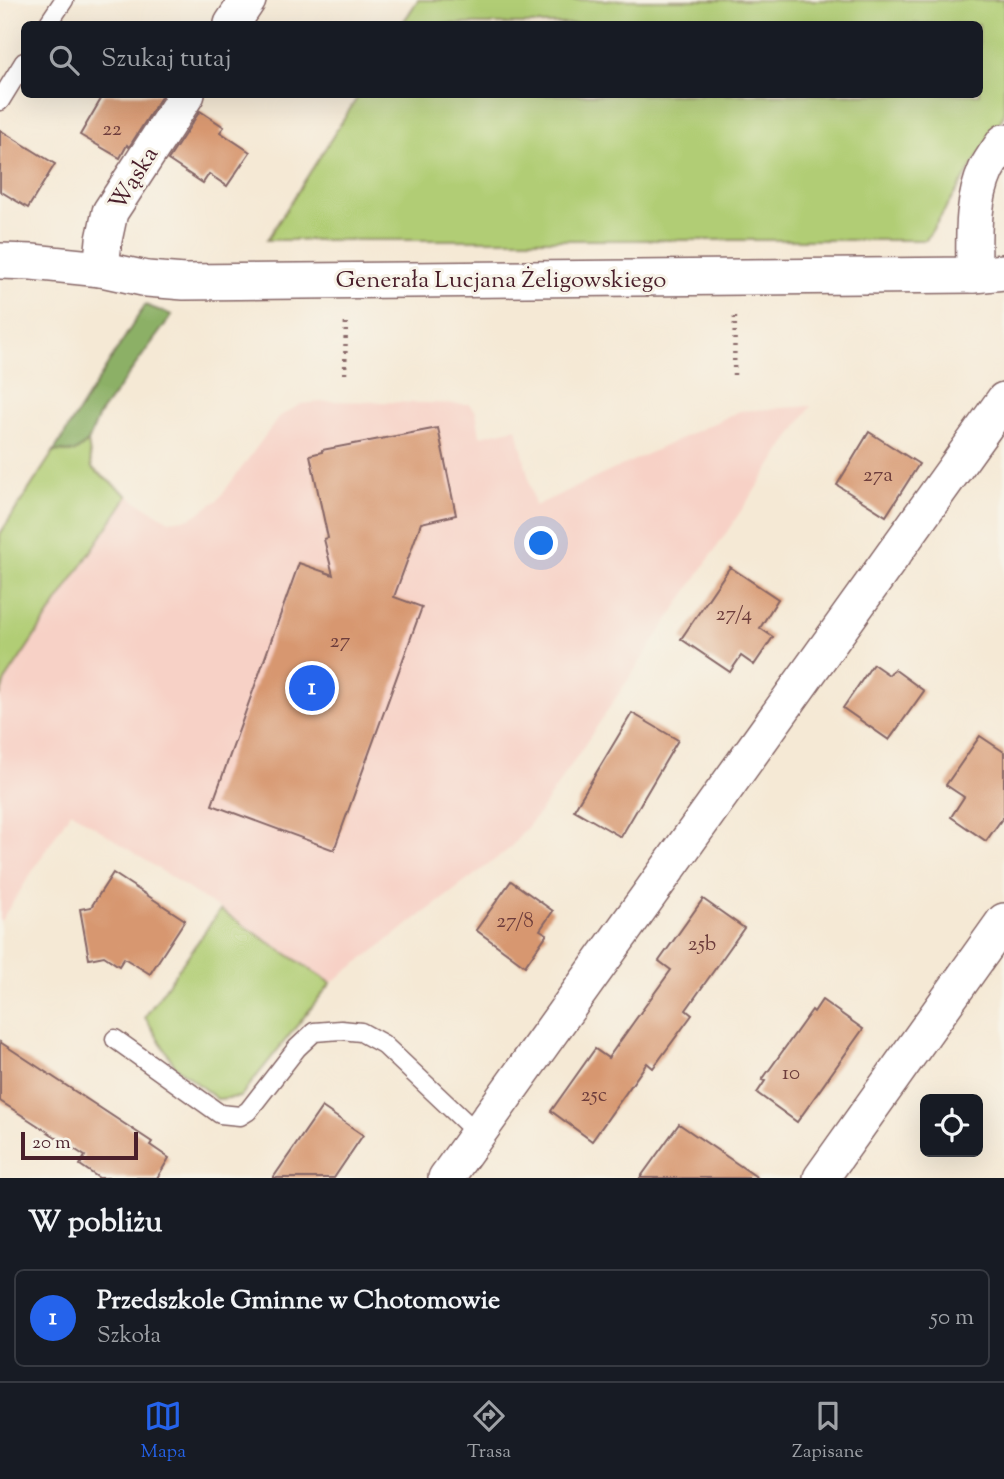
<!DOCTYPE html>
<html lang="pl">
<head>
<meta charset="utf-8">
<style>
  :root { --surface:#171b24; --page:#20242c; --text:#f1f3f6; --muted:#9ea1a6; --line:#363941; --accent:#2563eb }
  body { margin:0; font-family:"Sorts Mill Goudy",serif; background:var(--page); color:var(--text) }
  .controls { position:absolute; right:21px; bottom:21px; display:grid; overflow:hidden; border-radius:10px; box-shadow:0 7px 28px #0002 }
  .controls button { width:63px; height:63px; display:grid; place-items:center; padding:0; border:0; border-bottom:2px solid var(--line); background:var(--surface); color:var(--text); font:35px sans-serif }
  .scale { position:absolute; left:21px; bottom:18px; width:117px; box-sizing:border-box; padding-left:7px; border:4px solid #4a1f2b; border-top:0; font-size:19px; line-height:24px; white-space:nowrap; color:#4a1f2b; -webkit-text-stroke:5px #f7f3e8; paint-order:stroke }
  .you { position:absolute; left:542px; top:544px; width:24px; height:24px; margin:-18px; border:5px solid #fff; border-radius:50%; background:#1a73e8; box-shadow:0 0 0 10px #1a73e833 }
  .badge { display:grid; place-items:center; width:46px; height:46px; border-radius:50%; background:var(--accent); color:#fff; font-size:23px; font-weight:700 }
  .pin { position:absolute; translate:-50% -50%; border:4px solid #fff; box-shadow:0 2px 7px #0006 }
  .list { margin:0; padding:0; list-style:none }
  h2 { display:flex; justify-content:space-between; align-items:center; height:91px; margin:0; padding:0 28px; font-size:30px }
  h2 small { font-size:23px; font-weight:400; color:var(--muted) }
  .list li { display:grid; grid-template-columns:46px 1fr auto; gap:21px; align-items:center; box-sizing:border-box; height:98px; margin:0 14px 14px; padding:0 14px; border:2px solid var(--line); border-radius:10px }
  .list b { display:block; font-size:26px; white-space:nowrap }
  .list p { margin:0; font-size:23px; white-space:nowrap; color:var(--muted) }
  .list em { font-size:23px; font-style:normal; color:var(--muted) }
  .icon { flex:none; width:38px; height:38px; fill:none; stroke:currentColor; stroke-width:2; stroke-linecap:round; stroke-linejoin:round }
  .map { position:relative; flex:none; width:1004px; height:1178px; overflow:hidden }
  .search { position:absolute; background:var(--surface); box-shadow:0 7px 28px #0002; left:21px; right:21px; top:21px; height:77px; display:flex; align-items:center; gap:18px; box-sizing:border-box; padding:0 24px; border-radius:10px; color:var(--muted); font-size:26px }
  .sheet { height:203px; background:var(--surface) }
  nav { display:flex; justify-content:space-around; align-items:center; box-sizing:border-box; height:98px; border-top:2px solid var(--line); background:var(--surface); font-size:19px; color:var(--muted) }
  nav a { display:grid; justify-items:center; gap:4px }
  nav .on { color:var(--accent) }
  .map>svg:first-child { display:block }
  .built { fill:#f7d1c6 }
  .green { fill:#b1cd74; stroke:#7e7650; stroke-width:2 }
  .forest { fill:#8cb066; stroke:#6b6848; stroke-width:2 }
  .building { fill:#d79770 }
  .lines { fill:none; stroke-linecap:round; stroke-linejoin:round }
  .service-casing { stroke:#866666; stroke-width:21 }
  .minor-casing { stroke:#866666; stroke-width:38 }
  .path { stroke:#866666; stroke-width:4.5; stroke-dasharray:2 5; stroke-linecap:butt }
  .service { stroke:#fff; stroke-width:18 }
  .minor { stroke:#fff; stroke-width:35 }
  .labels { text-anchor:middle; stroke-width:6; stroke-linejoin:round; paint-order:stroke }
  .number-label { font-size:21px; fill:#6d3d3c }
  .street-label { font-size:24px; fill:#4a1f2b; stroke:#f7f3e8 }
</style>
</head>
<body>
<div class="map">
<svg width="1004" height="1178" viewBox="0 0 1004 1178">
  <rect width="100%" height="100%" fill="#f7f3e8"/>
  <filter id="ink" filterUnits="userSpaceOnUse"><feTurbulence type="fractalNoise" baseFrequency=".0143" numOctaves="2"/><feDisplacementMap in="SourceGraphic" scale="14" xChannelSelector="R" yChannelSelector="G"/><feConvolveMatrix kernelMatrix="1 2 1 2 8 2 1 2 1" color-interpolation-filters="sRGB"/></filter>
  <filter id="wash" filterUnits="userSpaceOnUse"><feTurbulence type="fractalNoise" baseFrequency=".00686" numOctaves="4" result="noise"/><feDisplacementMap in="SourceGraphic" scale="28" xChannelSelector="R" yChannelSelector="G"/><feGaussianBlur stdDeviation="1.57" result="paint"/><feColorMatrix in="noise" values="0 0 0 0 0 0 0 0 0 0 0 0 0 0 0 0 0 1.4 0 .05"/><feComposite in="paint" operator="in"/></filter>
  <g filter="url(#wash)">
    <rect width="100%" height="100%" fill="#f5e9d5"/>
    <!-- built -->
    <path class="built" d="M332,401L469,404L476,411L480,436L517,428L535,506L740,411L811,406L539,813L509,849L331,983L71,811L0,922V696L5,681L128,496L169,521L191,518L218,500L279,417L301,404Z"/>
    <!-- green -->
    <g class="green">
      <path d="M418,0H1004V115L926,240H267L359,95L979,94V24H402Z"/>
      <path d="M88,442L92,468L128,496L5,681L0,696V534L54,451L75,452Z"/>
      <path d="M220,910L331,983L240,1097L217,1099L175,1066L145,1017Z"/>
    </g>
    <!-- forest -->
    <path class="forest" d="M145,305L172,315L99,415L88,442L75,452L54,451Z"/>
    <g id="blocks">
      <!-- building -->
      <g class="building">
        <path d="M104,94H163L129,147L127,145L120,158L80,135Z"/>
        <path d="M200,111L224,127L220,132L250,152L227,186L209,174L203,183L168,160Z"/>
        <path d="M0,130L55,164L28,208L0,191Z"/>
        <path d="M438,428L456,515L421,523L394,597L422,607L334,850L212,805L299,563L333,575L324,539L328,538L310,455L322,452V450Z"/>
        <path d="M869,432L919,464L886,516L837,485Z"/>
        <path d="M730,567L778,599L760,628L773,637L754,665L741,656L730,672L681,639Z"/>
        <path d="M873,664L889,675L894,669L924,691L889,740L843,708Z"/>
        <path d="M632,713L678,740L621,837L574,810Z"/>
        <path d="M980,736L1004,752V816L986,841L951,817L964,797L946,785Z"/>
        <path d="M113,873L185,920L150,974L124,958L119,966L104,956L89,959L80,909L91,907Z"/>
        <path d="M511,881L553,911L540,930L547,934L525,966L476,930Z"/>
        <path d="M703,899L744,928L686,1010L692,1015L653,1068L647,1063L592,1141L551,1111L595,1049L608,1058L633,1023L671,970L659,961Z"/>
        <path d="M822,1000L863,1029L797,1122L757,1093L765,1081L762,1080L812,1010L814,1012Z"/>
        <path d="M0,1042L152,1142L150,1145L169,1158L157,1178H99L80,1165L85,1156L0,1101Z"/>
        <path d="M322,1107L363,1135L334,1178H273Z"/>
        <path d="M679,1124L758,1178H640Z"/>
      </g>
    </g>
  </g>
  <g filter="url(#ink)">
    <use href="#blocks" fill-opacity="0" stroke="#866666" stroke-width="2"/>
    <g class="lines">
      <!-- service casing -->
      <g class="service-casing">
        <g id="service">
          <path d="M48,24L64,0"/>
          <path d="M0,101L24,62"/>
          <path d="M115,1039L220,1114L240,1116L248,1111L297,1048L314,1032L341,1030L361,1032L383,1044L478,1134"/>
        </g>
      </g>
      <!-- minor casing -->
      <g class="minor-casing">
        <g id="minor">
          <path d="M232,24L248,0"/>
          <path d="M0,261L32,262L101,269L147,279L184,282L974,275L1004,272"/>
          <path d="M101,269L104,240L110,212L187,94"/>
          <path d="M974,275C974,240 971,203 986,170C991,160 998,151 1004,142"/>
          <path d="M446,1178L1004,400"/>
          <path d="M821,1178L1004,921"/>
        </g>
      </g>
      <!-- path -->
      <g class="path">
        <path d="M345,374L346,318"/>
        <path d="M734,375L735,314"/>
      </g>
      <!-- service -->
      <use href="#service" class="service"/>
      <!-- minor -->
      <use href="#minor" class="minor"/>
    </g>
  </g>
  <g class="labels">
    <!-- number labels -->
    <g class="number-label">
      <text x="112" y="135">22</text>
      <text x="878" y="481">27a</text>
      <text x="734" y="620">27/4</text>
      <text x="340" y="647">27</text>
      <text x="515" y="927">27/8</text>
      <text x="702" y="950">25b</text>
      <text x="791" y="1079">10</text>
      <text x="594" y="1101">25c</text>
    </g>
    <!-- street labels -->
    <g class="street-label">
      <text transform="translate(133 178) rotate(-58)" y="8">Wąska</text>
      <text x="501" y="287">Generała Lucjana Żeligowskiego</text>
    </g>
  </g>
</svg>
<div class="controls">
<button><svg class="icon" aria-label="locate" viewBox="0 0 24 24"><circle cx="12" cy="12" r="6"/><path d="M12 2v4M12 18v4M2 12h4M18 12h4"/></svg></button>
</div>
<div class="scale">20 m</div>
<div class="you"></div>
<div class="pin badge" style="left:312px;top:688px">1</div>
<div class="search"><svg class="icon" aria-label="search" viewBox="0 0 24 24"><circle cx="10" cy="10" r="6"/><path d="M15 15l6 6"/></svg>Szukaj tutaj</div>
</div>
<section class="sheet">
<h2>W pobliżu<small></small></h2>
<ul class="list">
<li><span class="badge">1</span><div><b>Przedszkole Gminne w Chotomowie</b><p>Szkoła</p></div><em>50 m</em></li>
</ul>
</section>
<nav>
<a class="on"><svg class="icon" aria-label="map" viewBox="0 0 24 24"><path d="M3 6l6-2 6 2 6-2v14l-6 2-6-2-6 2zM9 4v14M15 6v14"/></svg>Mapa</a>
<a><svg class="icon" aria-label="directions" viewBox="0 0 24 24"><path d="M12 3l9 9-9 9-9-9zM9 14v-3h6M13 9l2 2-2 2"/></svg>Trasa</a>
<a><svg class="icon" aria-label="saved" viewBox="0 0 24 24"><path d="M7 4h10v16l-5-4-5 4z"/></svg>Zapisane</a>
</nav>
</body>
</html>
